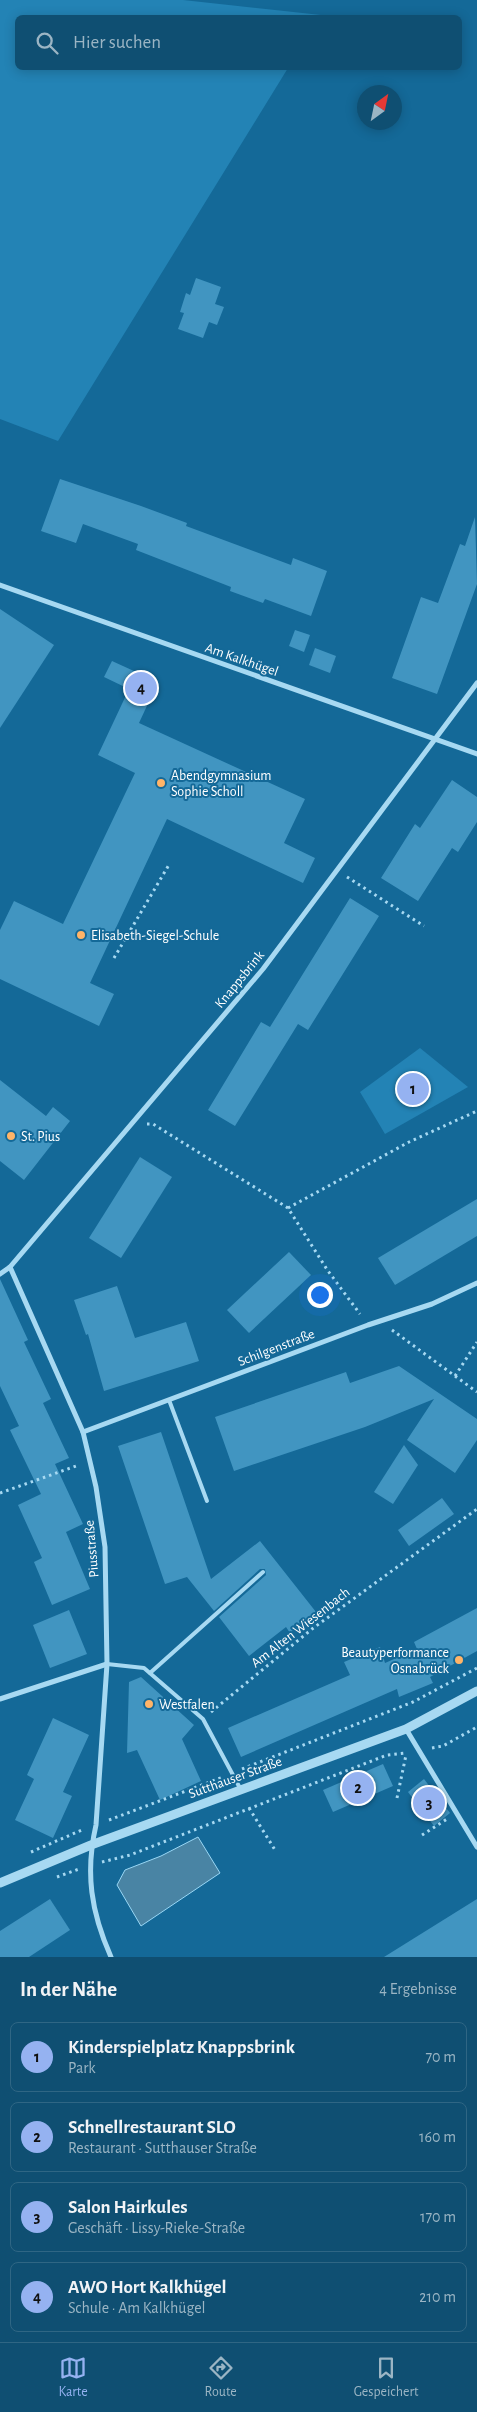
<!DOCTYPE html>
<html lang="de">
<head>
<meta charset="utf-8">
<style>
  :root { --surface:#0f4f72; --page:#185677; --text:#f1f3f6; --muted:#9bb5c4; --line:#2f6684; --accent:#95b2f1 }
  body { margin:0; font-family:"Alegreya Sans",sans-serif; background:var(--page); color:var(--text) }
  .compass { position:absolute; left:357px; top:85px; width:45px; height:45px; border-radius:50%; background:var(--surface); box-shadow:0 2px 12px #0003; rotate:33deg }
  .you { position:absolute; left:319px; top:1294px; width:18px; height:18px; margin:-12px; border:4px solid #fff; border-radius:50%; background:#1a73e8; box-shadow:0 0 0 8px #1a73e833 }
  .badge { display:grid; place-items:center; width:32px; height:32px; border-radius:50%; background:var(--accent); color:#111; font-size:16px; font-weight:700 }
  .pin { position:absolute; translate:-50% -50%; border:2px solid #fff; box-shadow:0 1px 5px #0006 }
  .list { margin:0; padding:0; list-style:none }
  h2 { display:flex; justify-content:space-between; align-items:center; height:65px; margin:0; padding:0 20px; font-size:21px }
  h2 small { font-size:16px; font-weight:400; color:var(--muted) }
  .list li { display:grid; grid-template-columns:32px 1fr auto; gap:15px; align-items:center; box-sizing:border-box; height:70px; margin:0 10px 10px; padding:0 10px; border:1px solid var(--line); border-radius:8px }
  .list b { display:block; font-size:19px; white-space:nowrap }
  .list p { margin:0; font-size:16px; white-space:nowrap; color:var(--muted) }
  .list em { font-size:16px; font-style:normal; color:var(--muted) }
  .icon { flex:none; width:28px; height:28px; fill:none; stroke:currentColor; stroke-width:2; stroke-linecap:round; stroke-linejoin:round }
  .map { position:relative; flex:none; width:477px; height:1957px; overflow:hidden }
  .search { position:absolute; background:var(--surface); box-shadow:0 2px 12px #0003; left:15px; right:15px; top:15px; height:55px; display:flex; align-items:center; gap:12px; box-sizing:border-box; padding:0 18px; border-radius:8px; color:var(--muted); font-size:19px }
  .sheet { height:385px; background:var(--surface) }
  nav { display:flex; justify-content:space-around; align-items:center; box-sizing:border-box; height:70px; border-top:1px solid var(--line); background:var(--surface); font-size:14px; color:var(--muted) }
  nav a { display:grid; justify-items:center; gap:2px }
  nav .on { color:var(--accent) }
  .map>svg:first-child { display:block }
  .green { fill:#2383b5 }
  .water { fill:#4984a4; stroke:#99d7f5 }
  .building { fill:#4195c1 }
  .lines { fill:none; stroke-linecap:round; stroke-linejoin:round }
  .path { stroke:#a7d9f2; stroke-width:3; stroke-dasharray:2.5 4; stroke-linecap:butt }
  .service { stroke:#a7d9f2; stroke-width:4 }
  .minor { stroke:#a7d9f2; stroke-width:5 }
  .tertiary { stroke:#a7d9f2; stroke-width:9 }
  .poi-dot { fill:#ffb468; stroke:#146998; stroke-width:2 }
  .labels { text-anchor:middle; stroke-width:4; stroke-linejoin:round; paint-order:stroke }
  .street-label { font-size:14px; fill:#fff; stroke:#146998 }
  .poi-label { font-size:14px; fill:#fff; stroke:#146998; text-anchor:start }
</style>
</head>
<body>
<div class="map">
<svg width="477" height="1957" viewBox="0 0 477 1957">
  <rect width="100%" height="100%" fill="#146998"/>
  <!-- green -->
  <g class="green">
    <path d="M0,0H183L321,15L319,18H18V68H288L58,441L0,419Z"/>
    <path d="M420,1048L468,1087L385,1134L360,1092Z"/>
  </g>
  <!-- water -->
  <path class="water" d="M198,1837L220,1873L141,1926L117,1885L125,1870L161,1856Z"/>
  <!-- building -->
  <g class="building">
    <path d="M196,278L221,287L215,304L224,307L217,325L209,322L203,338L178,329L184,313L180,312L186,293L190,295Z"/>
    <path d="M60,479L141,506L187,523L186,526L291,565L293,558L327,571L311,616L265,599L263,603L230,591L231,587L136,550L138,544L83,524L76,543L41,531Z"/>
    <path d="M475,517L477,584L437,694L392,678L421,597L438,603L460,544L465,546Z"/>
    <path d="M0,609L54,645L0,728Z"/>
    <path d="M295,630L310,635L304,652L289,646Z"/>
    <path d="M315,648L336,656L330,673L309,665Z"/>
    <path d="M112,661L158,682L139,723L305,799L284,843L315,858L303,883L167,819L90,983L114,994L99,1026L0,979V930L14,901L63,924L135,773L98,755L129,689L104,677Z"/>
    <path d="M452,780L477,797V822L458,852L452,848L418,901L381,878L415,824L420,828Z"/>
    <path d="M350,898L379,916L308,1030L298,1024L235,1126L208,1110L261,1022L270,1027Z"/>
    <path d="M0,1080L46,1116L53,1107L70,1121L24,1180L0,1161Z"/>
    <path d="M140,1157L172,1177L121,1258L89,1238Z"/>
    <path d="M477,1199V1236L395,1285L378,1258Z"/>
    <path d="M289,1252L311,1275L249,1333L227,1310Z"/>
    <path d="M0,1279L28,1340L24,1342L51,1399L43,1403L69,1458L55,1464L83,1524L66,1532L90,1589L52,1605L34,1562L42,1558L18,1505L41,1494L10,1430L19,1426L0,1386Z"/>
    <path d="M117,1286L135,1338L186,1322L199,1361L104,1391L88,1334L86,1335L74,1300Z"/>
    <path d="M399,1366L477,1419V1440L455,1473L407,1440L434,1399L365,1427L234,1471L215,1417L346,1372L350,1383Z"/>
    <path d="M161,1432L211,1579L260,1541L316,1612L290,1633L286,1627L249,1656L219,1617L266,1575L265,1569H260L214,1611L187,1577L165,1584L118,1446Z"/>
    <path d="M404,1445L418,1465L393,1504L374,1492Z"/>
    <path d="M442,1498L454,1514L409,1546L398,1530Z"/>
    <path d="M477,1608V1651L430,1677L433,1683L399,1697L397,1689L241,1757L228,1728L350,1675L344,1662L380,1647L385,1663L417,1649L414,1642Z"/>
    <path d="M69,1610L87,1654L50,1668L33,1625Z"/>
    <path d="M141,1677L194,1725L182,1739L201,1781L160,1800L137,1750L127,1753L129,1682Z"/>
    <path d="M53,1718L89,1735L63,1792L72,1796L53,1838L15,1820L34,1779L27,1775Z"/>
    <path d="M383,1764L393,1786L333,1812L323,1790Z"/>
    <path d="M424,1779L450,1813L434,1826L408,1792Z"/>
    <path d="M50,1899L70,1930L29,1957H0V1931Z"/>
    <path d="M477,1899V1957H384Z"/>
  </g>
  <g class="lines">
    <!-- path -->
    <g class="path">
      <path d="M347,877L424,926"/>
      <path d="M114,958L170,863"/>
      <path d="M147,1124H153L288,1208L328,1271L360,1314"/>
      <path d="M288,1208L409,1142L477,1111"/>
      <path d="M392,1330L477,1392"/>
      <path d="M455,1376L477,1342"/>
      <path d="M0,1493L79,1465"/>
      <path d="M211,1712L312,1629L477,1509"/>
      <path d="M432,1748L443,1746L477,1727"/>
      <path d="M242,1769L413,1702L477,1668"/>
      <path d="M397,1798L406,1755"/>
      <path d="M249,1808L275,1850"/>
      <path d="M109,1820L223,1777"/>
      <path d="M422,1835L447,1819"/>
      <path d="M31,1852L82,1830"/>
      <path d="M102,1862L130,1855L387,1755L406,1753"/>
      <path d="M57,1877L79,1869"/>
    </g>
    <!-- service -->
    <g class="service">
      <path d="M169,1400L207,1501"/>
      <path d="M107,1664L144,1668L203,1719L241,1790"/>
      <path d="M150,1673L263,1572"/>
    </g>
    <!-- minor -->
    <g class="minor">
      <path d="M0,585L477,754"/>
      <path d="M10,1267L83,1432L96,1487L105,1547L107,1664L96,1825C85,1873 91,1912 111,1957"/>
      <path d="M0,1274L10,1267L263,969L477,683"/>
      <path d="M83,1432L368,1325L432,1304L477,1283"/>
      <path d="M0,1699L107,1664"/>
      <path d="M406,1729L477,1847"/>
    </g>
    <!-- tertiary -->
    <path class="tertiary" d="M0,1883L91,1845L406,1729L477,1691"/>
  </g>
  <!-- markers -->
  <g class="poi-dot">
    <circle cx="161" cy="783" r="5"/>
    <circle cx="81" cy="935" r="5"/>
    <circle cx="11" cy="1136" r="5"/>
    <circle cx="459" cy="1660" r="5"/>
    <circle cx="149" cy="1704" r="5"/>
  </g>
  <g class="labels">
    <!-- street labels -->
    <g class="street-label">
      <text transform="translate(242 659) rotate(19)" y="5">Am Kalkhügel</text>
      <text transform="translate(239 979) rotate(-51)" y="5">Knappsbrink</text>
      <text transform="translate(276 1347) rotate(-21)" y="5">Schilgenstraße</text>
      <text transform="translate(91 1549) rotate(-95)" y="5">Piusstraße</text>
      <text transform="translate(300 1627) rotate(-38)" y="5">Am Alten Wiesenbach</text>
      <text transform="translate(235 1777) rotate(-20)" y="5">Sutthauser Straße</text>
    </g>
    <!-- poi labels -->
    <g class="poi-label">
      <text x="171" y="780">Abendgymnasium<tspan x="171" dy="16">Sophie Scholl</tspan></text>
      <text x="91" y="940">Elisabeth-Siegel-Schule</text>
      <text x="21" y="1141">St. Pius</text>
      <text x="449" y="1657" text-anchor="end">Beautyperformance<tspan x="449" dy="16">Osnabrück</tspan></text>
      <text x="159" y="1709">Westfalen</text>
    </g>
  </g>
</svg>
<svg class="compass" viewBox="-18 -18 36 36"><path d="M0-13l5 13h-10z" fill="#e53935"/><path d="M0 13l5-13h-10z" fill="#9bb5c4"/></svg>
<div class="you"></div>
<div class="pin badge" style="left:413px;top:1089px">1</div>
<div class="pin badge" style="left:358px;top:1788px">2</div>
<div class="pin badge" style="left:429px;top:1803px">3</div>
<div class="pin badge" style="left:141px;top:688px">4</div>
<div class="search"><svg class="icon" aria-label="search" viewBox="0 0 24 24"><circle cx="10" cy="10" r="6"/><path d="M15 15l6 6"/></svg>Hier suchen</div>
</div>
<section class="sheet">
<h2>In der Nähe<small>4 Ergebnisse</small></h2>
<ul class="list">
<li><span class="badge">1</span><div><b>Kinderspielplatz Knappsbrink</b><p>Park</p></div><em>70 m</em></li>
<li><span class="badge">2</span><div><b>Schnellrestaurant SLO</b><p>Restaurant · Sutthauser Straße</p></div><em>160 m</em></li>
<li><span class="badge">3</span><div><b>Salon Hairkules</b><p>Geschäft · Lissy-Rieke-Straße</p></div><em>170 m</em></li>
<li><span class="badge">4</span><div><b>AWO Hort Kalkhügel</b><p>Schule · Am Kalkhügel</p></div><em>210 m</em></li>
</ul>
</section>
<nav>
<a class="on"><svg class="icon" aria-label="map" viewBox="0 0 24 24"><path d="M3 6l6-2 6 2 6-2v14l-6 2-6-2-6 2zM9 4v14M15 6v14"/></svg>Karte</a>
<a><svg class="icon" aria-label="directions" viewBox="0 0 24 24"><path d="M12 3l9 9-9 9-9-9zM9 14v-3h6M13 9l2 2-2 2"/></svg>Route</a>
<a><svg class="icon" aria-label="saved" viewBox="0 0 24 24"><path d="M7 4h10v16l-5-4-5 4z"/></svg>Gespeichert</a>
</nav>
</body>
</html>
